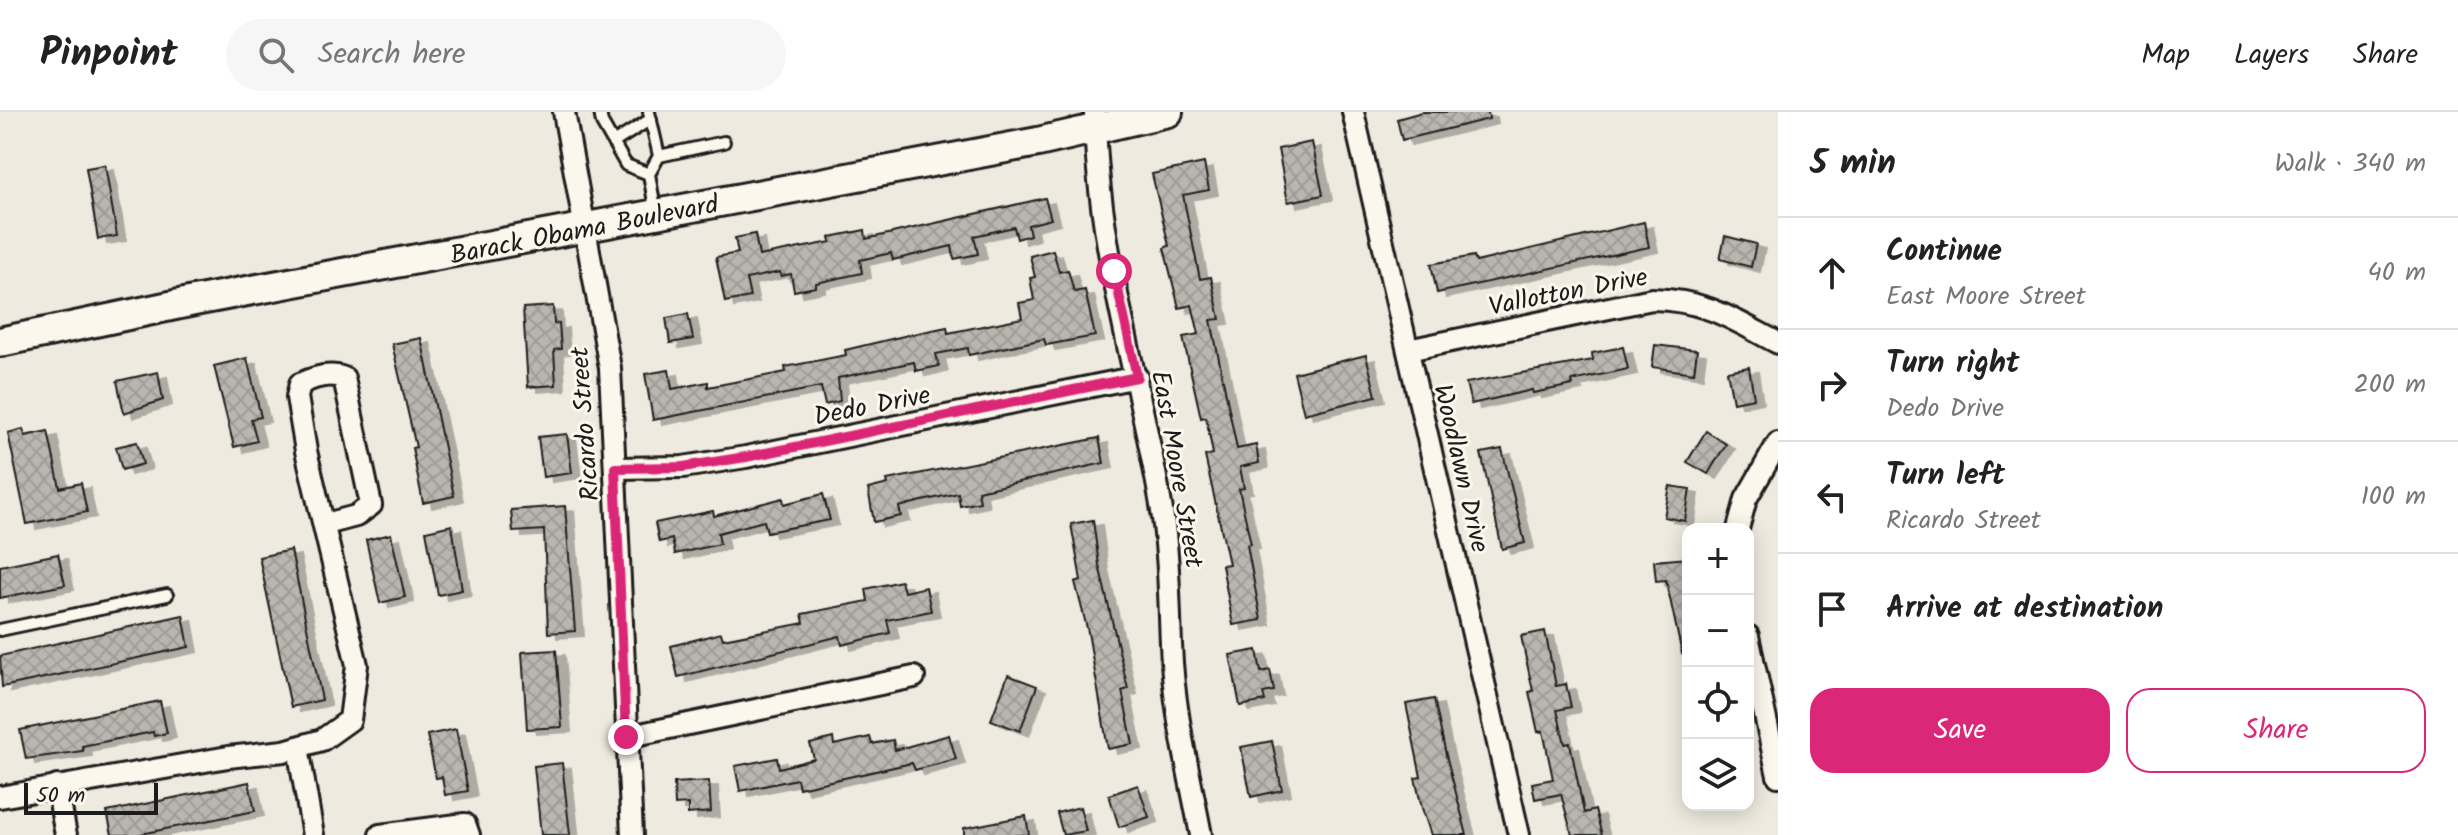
<!DOCTYPE html>
<html lang="en">
<head>
<meta charset="utf-8">
<style>
  :root { --surface:#fff; --page:#f6f6f6; --text:#222; --muted:#767676; --line:#e0e0e0; --accent:#db2777 }
  body { margin:0; font-family:Kalam,sans-serif; background:var(--page); color:var(--text) }
  .controls { position:absolute; right:24px; bottom:24px; display:grid; overflow:hidden; border-radius:16px; box-shadow:0 4px 20px #0003 }
  .controls button { width:72px; height:72px; display:grid; place-items:center; padding:0; border:0; border-bottom:2px solid var(--line); background:var(--surface); color:var(--text); font:40px sans-serif }
  .scale { position:absolute; left:24px; bottom:20px; width:134px; box-sizing:border-box; padding-left:8px; border:4px solid #1c1c1c; border-top:0; font-size:22px; line-height:28px; white-space:nowrap; color:#1c1c1c; -webkit-text-stroke:6px #fbf7ec; paint-order:stroke }
  .stop { position:absolute; width:24px; height:24px; margin:-18px; border:6px solid #db2777; border-radius:50%; background:#fff }
  .stop.end { background:#db2777; border-color:#fff; box-shadow:0 2px 8px #0008 }
  .list { margin:0; padding:0; list-style:none }
  h2 { display:flex; justify-content:space-between; align-items:center; height:104px; margin:0; padding:0 32px; font-size:34px }
  h2 small { font-size:26px; font-weight:400; color:var(--muted) }
  .list li { display:grid; grid-template-columns:52px 1fr auto; gap:24px; align-items:center; box-sizing:border-box; height:112px; padding:0 32px; border-top:2px solid var(--line) }
  .list b { display:block; font-size:30px; white-space:nowrap }
  .list p { margin:0; font-size:26px; white-space:nowrap; color:var(--muted) }
  .list em { font-size:26px; font-style:normal; color:var(--muted) }
  .actions { display:flex; gap:16px; padding:24px 32px }
  .actions a { flex:1; padding:18px 0; border:2px solid var(--accent); border-radius:24px; text-align:center; font-size:28px; color:var(--accent) }
  .actions .main { background:var(--accent); color:#fff }
  .icon { flex:none; width:44px; height:44px; fill:none; stroke:currentColor; stroke-width:2; stroke-linecap:round; stroke-linejoin:round }
  .map { position:relative; flex:none; width:1778px; height:723px; overflow:hidden }
  header { display:flex; align-items:center; gap:48px; box-sizing:border-box; height:112px; padding:0 40px; background:var(--surface); border-bottom:2px solid var(--line) }
  header strong { font-size:38px }
  nav { display:flex; gap:44px; margin-inline-start:auto; font-size:28px }
  .search { width:560px; height:72px; background:var(--page); display:flex; align-items:center; gap:20px; box-sizing:border-box; padding:0 28px; border-radius:44px; color:var(--muted); font-size:30px }
  main { display:flex }
  aside { flex:1; background:var(--surface) }
  .map>svg:first-child { display:block }
  .building { fill:url(#building-cross-hatch); stroke:#1c1c1c; stroke-width:2; filter:url(#shadow) }
  .lines { fill:none; stroke-linecap:round; stroke-linejoin:round }
  .lane-casing { stroke:#1c1c1c; stroke-width:16 }
  .street-casing { stroke:#1c1c1c; stroke-width:26 }
  .secondary-casing { stroke:#1c1c1c; stroke-width:34 }
  .lane { stroke:#fbf7ec; stroke-width:10 }
  .street { stroke:#fbf7ec; stroke-width:20 }
  .secondary { stroke:#fbf7ec; stroke-width:28 }
  .route { stroke:#db2777; stroke-width:10 }
  .labels { text-anchor:middle; stroke-width:6; stroke-linejoin:round; paint-order:stroke }
  .street-label { font-size:26px; fill:#1c1c1c; stroke:#fbf7ec }
</style>
</head>
<body>
<header>
<strong>Pinpoint</strong>
<div class="search"><svg class="icon" aria-label="search" viewBox="0 0 24 24"><circle cx="10" cy="10" r="6"/><path d="M15 15l6 6"/></svg>Search here</div>
<nav><a>Map</a><a>Layers</a><a>Share</a></nav>
</header>
<main>
<div class="map">
<svg width="1778" height="723" viewBox="0 0 1778 723">
  <defs>
    <pattern id="building-cross-hatch" width="8" height="8" patternUnits="userSpaceOnUse" patternTransform="scale(2)"><rect width="8" height="8" fill="#b9b6af"/><path d="M0 0l8 8M0 8l8-8" fill="none" stroke="#9e9c96"/></pattern>
    <filter id="shadow"><feDropShadow dx="9" dy="5" stdDeviation="0" flood-color="#0004"/></filter>
  </defs>
  <rect width="100%" height="100%" fill="#eeeadf"/>
  <filter id="ink" filterUnits="userSpaceOnUse"><feTurbulence type="fractalNoise" baseFrequency=".0125" numOctaves="2"/><feDisplacementMap in="SourceGraphic" scale="16" xChannelSelector="R" yChannelSelector="G"/><feConvolveMatrix kernelMatrix="1 2 1 2 8 2 1 2 1" color-interpolation-filters="sRGB"/></filter>
  <g filter="url(#ink)">
    <!-- building -->
    <g class="building">
      <path d="M1422,0H1488L1489,7L1402,28L1397,7Z"/>
      <path d="M1312,30L1323,83L1288,90L1278,37Z"/>
      <path d="M1204,51L1209,78L1183,83L1200,167L1211,165L1220,207L1211,208L1237,337L1256,333L1259,351L1240,355L1244,376L1239,377L1251,432L1247,433L1261,508L1233,513L1222,453L1229,452L1205,344L1213,342L1206,305L1201,306L1183,225L1199,222L1192,193L1179,196L1164,136L1169,134L1152,62Z"/>
      <path d="M105,53L117,124L98,127L86,56Z"/>
      <path d="M1045,86L1051,107L1028,113L1030,123L1017,127L1014,115L974,124L978,142L954,147L952,134L893,148L891,141L860,148L862,161L816,171V175L794,179L791,162L781,164L780,160L746,167L750,185L725,190L716,145L738,141L735,126L755,122L759,144L831,130L830,125L865,118L866,127Z"/>
      <path d="M1644,110L1649,135L1437,181L1431,152L1474,144L1476,150Z"/>
      <path d="M1725,124L1756,132L1751,155L1720,147Z"/>
      <path d="M1053,138L1059,160L1068,158L1074,180L1085,178L1095,224L1046,233L1044,227L969,243L968,236L936,242L939,254L916,259L914,250L838,266L840,289L825,293L821,275L653,308L645,262L669,258L672,277L708,270V275L786,260L785,255L846,243L845,238L908,223L947,215L948,221L1022,206L1019,191L1034,188L1030,166L1035,165L1030,144Z"/>
      <path d="M553,194L554,212L559,211L561,237L554,238L556,273L528,275L523,196Z"/>
      <path d="M688,202L693,227L670,231L666,206Z"/>
      <path d="M421,226L454,384L423,391L412,336L416,335L392,232Z"/>
      <path d="M1655,233L1697,238L1694,261L1652,255Z"/>
      <path d="M1623,235L1628,257L1572,269L1573,273L1533,281L1532,278L1471,292L1466,271L1593,248L1592,241Z"/>
      <path d="M1366,243L1376,284L1304,302L1294,261Z"/>
      <path d="M247,246L261,305L251,307L257,329L234,335L214,254Z"/>
      <path d="M1749,255L1754,286L1733,290L1727,259Z"/>
      <path d="M158,260L163,288L124,301L117,269Z"/>
      <path d="M23,317L25,324L48,319L60,376L81,371L87,400L27,412L8,321Z"/>
      <path d="M1706,319L1726,332L1708,362L1687,350Z"/>
      <path d="M567,322L572,361L543,365L538,325Z"/>
      <path d="M1099,326L1104,351L978,379L980,390L960,394L958,381L918,390L899,395L901,404L874,410L868,377L888,372L887,368Z"/>
      <path d="M137,330L143,352L122,358L116,335Z"/>
      <path d="M1502,337L1525,431L1502,437L1481,341Z"/>
      <path d="M1670,374L1690,377L1685,409L1664,405Z"/>
      <path d="M823,382L830,408L767,420L764,409L718,421L720,432L675,442L672,427L659,430L655,411L713,399L714,404L783,386L784,392Z"/>
      <path d="M565,394L575,519L548,521L544,418L513,420L511,398Z"/>
      <path d="M1093,408L1099,453L1128,577L1122,579L1133,632L1108,637L1088,520L1075,470L1081,468L1071,412Z"/>
      <path d="M452,413L462,478L438,483L426,419Z"/>
      <path d="M391,422L405,485L380,491L366,428Z"/>
      <path d="M291,438L322,588L291,595L259,445Z"/>
      <path d="M58,442L65,473L0,486V454Z"/>
      <path d="M1688,446V541L1682,542L1666,468L1656,469L1654,449Z"/>
      <path d="M901,469L904,480L926,475L931,499L887,508L890,521L842,533L840,524L678,565L671,534L721,521L723,527L804,511L802,502L868,489L866,477Z"/>
      <path d="M183,503L189,535L2,575L0,544Z"/>
      <path d="M1545,519L1556,574L1566,572L1571,595L1557,598L1565,632L1570,631L1584,701L1595,698L1602,723H1572L1561,682L1535,687L1532,671L1553,667L1543,619L1538,620L1529,580L1533,579L1521,524Z"/>
      <path d="M556,538L562,615L527,617L522,540Z"/>
      <path d="M1257,538L1261,560L1270,558L1274,579L1263,581L1265,589L1240,594L1230,543Z"/>
      <path d="M1008,563L1037,574L1020,619L991,608Z"/>
      <path d="M1434,587L1446,643L1467,723H1431L1422,696L1415,666L1421,665L1406,592Z"/>
      <path d="M160,589L167,621L154,624L153,620L82,634L83,639L26,647L20,618Z"/>
      <path d="M456,617L468,679L445,683L442,665L436,666L427,623Z"/>
      <path d="M949,623L956,647L915,658L912,651L799,676L797,667L740,679L735,654L777,646L779,656L814,647L810,632L833,626L834,633L870,625L872,632L893,628L895,638Z"/>
      <path d="M1272,629L1282,678L1251,685L1241,635Z"/>
      <path d="M562,651L570,723H541L534,654Z"/>
      <path d="M709,669L711,700L688,702V692L675,693L674,671Z"/>
      <path d="M249,670L255,699L136,723H112L107,700Z"/>
      <path d="M1138,673L1149,705L1119,715L1109,683Z"/>
      <path d="M1080,695L1086,719L1063,723L1057,701Z"/>
      <path d="M1026,704L1029,723H964V716Z"/>
    </g>
    <g class="lines">
      <!-- lane casing -->
      <g class="lane-casing">
        <g id="lane">
          <path d="M600,0L602,11L626,53L649,62"/>
          <path d="M649,0L659,44L649,62L656,102"/>
          <path d="M613,31L651,7"/>
          <path d="M659,44L724,30"/>
          <path d="M0,518L167,483"/>
        </g>
      </g>
      <!-- street casing -->
      <g class="street-casing">
        <g id="street">
          <path d="M564,0L610,256L632,723"/>
          <path d="M1095,0C1096,133 1139,263 1161,393C1169,440 1169,485 1171,532C1173,596 1189,660 1201,723"/>
          <path d="M1353,0L1519,723"/>
          <path d="M1408,238L1652,187C1706,188 1732,207 1778,231"/>
          <path d="M615,356L683,355L746,345L1137,265"/>
          <path d="M1738,417L1746,387L1778,331"/>
          <path d="M1748,524L1778,664"/>
          <path d="M626,625L914,565"/>
          <path d="M298,635L313,723"/>
          <path d="M57,674L66,723"/>
          <path d="M0,685L228,645L284,639L322,628L350,608L357,553L306,339L297,285L300,272C314,265 329,260 344,266L371,393L356,404L326,412"/>
          <path d="M380,723L465,712L469,723"/>
        </g>
      </g>
      <!-- secondary casing -->
      <g class="secondary-casing">
        <path id="secondary" d="M0,230L194,189L1038,30L1168,0"/>
      </g>
      <!-- lane -->
      <use href="#lane" class="lane"/>
      <!-- street -->
      <use href="#street" class="street"/>
      <!-- secondary -->
      <use href="#secondary" class="secondary"/>
    </g>
  </g>
  <g class="lines" filter="url(#ink)">
    <!-- route -->
    <path class="route" d="M626,625L615,356L683,355L746,345L1137,265L1114,159"/>
  </g>
  <g class="labels">
    <!-- street labels -->
    <g class="street-label">
      <text transform="translate(584 117) rotate(-11)" y="9">Barack Obama Boulevard</text>
      <text transform="translate(1568 179) rotate(-11)" y="9">Vallotton Drive</text>
      <text transform="translate(872 293) rotate(-11)" y="9">Dedo Drive</text>
      <text transform="translate(584 312) rotate(-94)" y="9">Ricardo Street</text>
      <text transform="translate(1462 356) rotate(77)" y="9">Woodlawn Drive</text>
      <text transform="translate(1178 357) rotate(80)" y="9">East Moore Street</text>
    </g>
  </g>
</svg>
<div class="controls">
<button>+</button>
<button>−</button>
<button><svg class="icon" aria-label="locate" viewBox="0 0 24 24"><circle cx="12" cy="12" r="6"/><path d="M12 2v4M12 18v4M2 12h4M18 12h4"/></svg></button>
<button><svg class="icon" aria-label="layers" viewBox="0 0 24 24"><path d="M12 4l9 5-9 5-9-5zM3 14l9 5 9-5"/></svg></button>
</div>
<div class="scale">50 m</div>
<div class="stop" style="left:1114px;top:159px"></div>
<div class="stop end" style="left:626px;top:625px"></div>
</div>
<aside>
<h2>5 min<small>Walk · 340 m</small></h2>
<ul class="list">
<li><svg class="icon" aria-label="ahead" viewBox="0 0 24 24"><path d="M12 20V5M6 11l6-6 6 6"/></svg><div><b>Continue</b><p>East Moore Street</p></div><em>40 m</em></li>
<li><svg class="icon" aria-label="right" viewBox="0 0 24 24"><path d="M7 20v-9h11M14 6l5 5-5 5"/></svg><div><b>Turn right</b><p>Dedo Drive</p></div><em>200 m</em></li>
<li><svg class="icon" aria-label="left" viewBox="0 0 24 24"><path d="M17 20v-9H6M10 6l-5 5 5 5"/></svg><div><b>Turn left</b><p>Ricardo Street</p></div><em>100 m</em></li>
<li><svg class="icon" aria-label="arrive" viewBox="0 0 24 24"><path d="M6 21V4h12l-3 4 3 4H6"/></svg><div><b>Arrive at destination</b></div></li>
</ul>
<div class="actions"><a class="main">Save</a><a>Share</a></div>
</aside>
</main>
</body>
</html>
